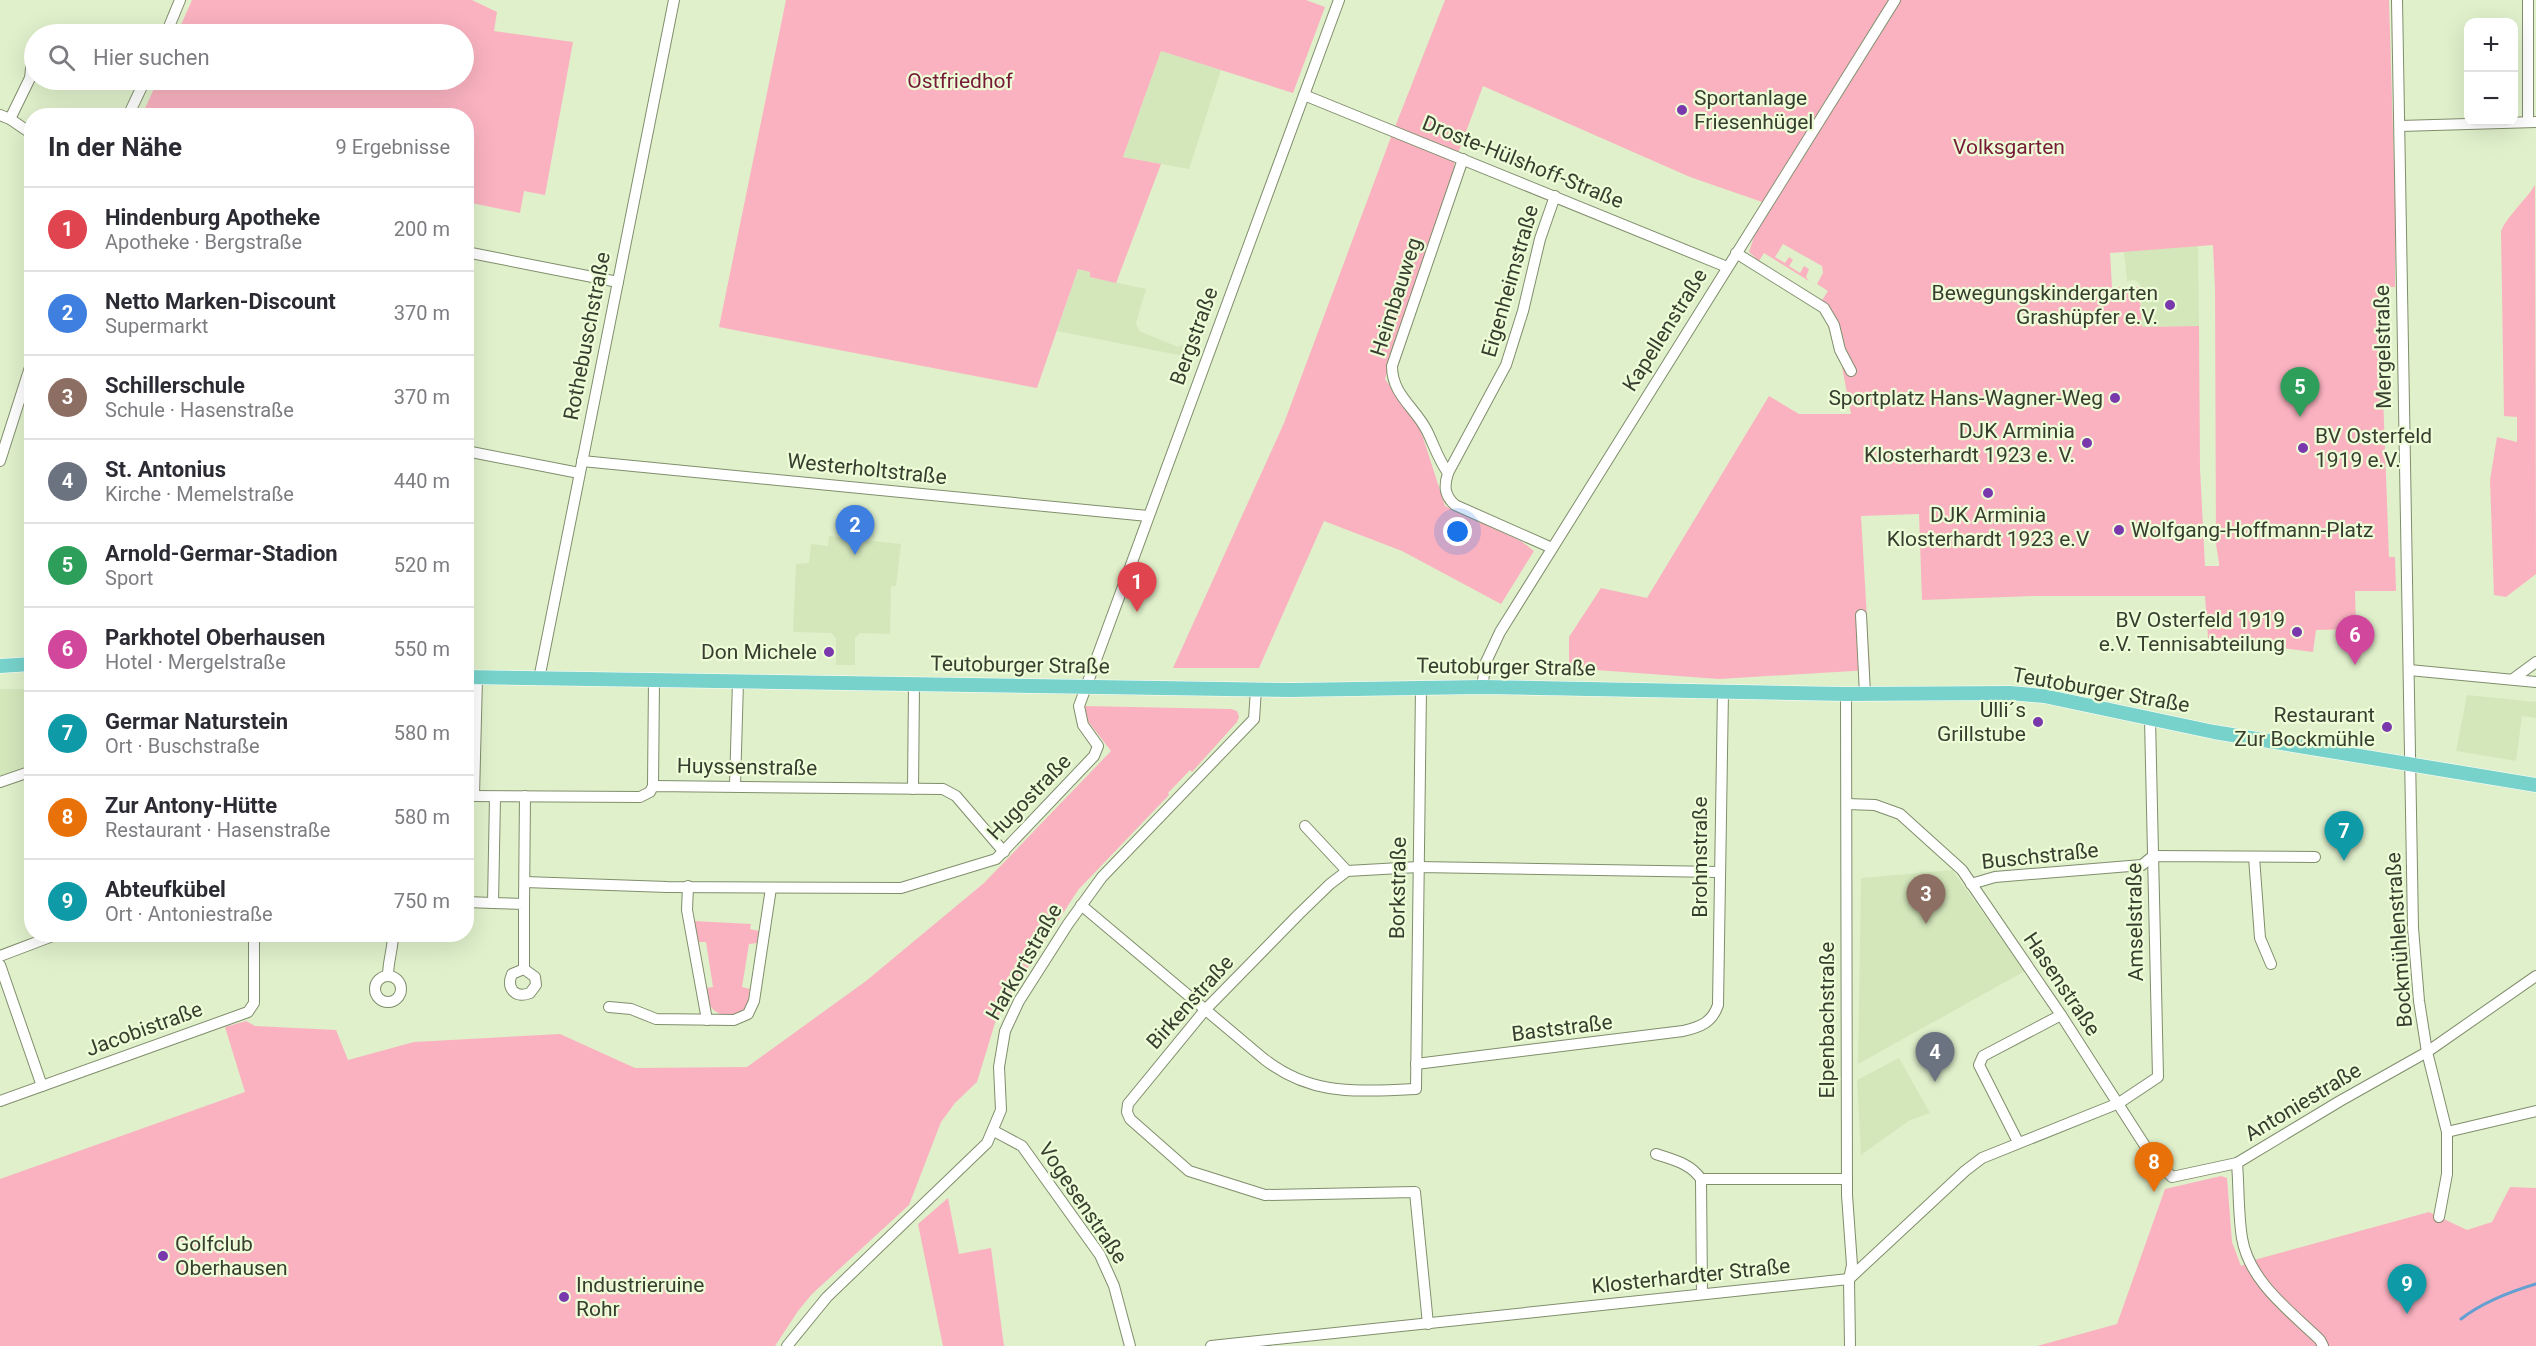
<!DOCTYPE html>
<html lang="de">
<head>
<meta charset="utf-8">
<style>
  :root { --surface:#fff; --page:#f2f2f3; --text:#2b2b33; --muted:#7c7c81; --line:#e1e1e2; --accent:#7938ac }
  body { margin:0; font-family:Roboto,sans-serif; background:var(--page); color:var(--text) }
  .controls { position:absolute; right:18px; top:18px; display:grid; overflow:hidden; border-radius:12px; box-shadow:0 6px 24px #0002 }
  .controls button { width:54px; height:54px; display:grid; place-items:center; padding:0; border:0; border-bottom:2px solid var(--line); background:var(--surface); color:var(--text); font:30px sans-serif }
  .you { position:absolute; left:1458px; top:532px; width:21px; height:21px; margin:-15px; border:4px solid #fff; border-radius:50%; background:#1a73e8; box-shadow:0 0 0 9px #1a73e833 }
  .badge { display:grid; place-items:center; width:39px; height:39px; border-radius:50%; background:var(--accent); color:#fff; font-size:20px; font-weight:700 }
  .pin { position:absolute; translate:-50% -50px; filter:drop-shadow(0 2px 3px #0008) }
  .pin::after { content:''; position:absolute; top:32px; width:21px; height:18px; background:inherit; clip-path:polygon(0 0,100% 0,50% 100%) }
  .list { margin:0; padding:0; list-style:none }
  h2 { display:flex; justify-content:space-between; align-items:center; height:78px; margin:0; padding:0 24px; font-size:26px }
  h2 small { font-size:20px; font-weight:400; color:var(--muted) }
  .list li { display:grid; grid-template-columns:39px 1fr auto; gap:18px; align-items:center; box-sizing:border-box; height:84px; padding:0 24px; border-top:2px solid var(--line) }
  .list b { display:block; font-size:22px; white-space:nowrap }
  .list p { margin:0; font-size:20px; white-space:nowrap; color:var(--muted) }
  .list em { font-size:20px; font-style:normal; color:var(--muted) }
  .icon { flex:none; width:33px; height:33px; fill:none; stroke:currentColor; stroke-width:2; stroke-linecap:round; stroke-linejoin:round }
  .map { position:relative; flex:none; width:2536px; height:1346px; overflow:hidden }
  .search { position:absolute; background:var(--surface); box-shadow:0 6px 24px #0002; left:24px; top:24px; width:450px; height:66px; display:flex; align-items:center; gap:15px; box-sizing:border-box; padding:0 21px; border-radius:33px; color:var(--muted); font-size:22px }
  .panel { position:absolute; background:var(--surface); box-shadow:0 6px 24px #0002; left:24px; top:108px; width:450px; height:834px; border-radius:24px }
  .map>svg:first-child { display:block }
  .built { fill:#d4e7bb }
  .green { fill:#fab2c0; fill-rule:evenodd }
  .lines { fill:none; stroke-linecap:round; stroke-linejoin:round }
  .stream { stroke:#649fd1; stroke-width:3 }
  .minor-casing { stroke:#808e6c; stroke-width:12 }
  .major-casing { stroke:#fff; stroke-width:15 }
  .minor { stroke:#fff; stroke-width:10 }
  .major { stroke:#77d2cb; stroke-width:14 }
  .poi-dot { fill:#7938ac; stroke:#edfdd8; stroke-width:2 }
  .labels { text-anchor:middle; stroke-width:4.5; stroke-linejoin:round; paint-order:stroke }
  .park-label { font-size:21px; fill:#761a38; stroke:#edfdd8 }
  .poi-label { font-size:21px; fill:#383e2f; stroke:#edfdd8; text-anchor:end }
  .street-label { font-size:21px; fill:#383e2f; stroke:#edfdd8 }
</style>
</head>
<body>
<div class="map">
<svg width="2536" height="1346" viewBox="0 0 2536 1346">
  <rect width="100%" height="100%" fill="#e0f0cb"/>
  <!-- built -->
  <g class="built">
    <path d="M1161,51L1221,70L1189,169L1123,157Z"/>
    <path d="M2198,245L2199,326L2142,327L2140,284L2135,280L2127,281L2124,252Z"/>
    <path d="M1078,269L1091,272L1090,277L1146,289L1136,323L1139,331L1178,347L1182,345L1196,351L1194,358L1057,331Z"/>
    <path d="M829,536L901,544L896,586H891L890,634L860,633L855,638V665H836V638L831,633L793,632L796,564L809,563L811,544L828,546Z"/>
    <path d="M0,689H32L31,764L0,776Z"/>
    <path d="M2467,695L2536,702V718L2522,716L2516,761L2456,751Z"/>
    <path d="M1952,870L2025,971L1858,1064L1861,878Z"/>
    <path d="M1899,1058L1930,1113L1910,1120L1861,1155L1857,1080Z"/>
  </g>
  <!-- green -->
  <g class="green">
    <path d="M192,0H472L497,12L494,31L573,42L545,195L524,191L520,213L467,202L466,116L142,115L158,80H464V34H177Z"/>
    <path d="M786,0H1306L1325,7L1293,93L1161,51L1123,157L1161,164L1116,283L1090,277V272L1078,269L1037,388L719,327Z"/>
    <path d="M1445,0H2389L2395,199V287L2379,288L2389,557H2395L2396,591H2355L2356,629L2316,630L2313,652L2208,638L2205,596H2034L1922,600L1919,514L1861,516L1870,670L1719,679L1569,668V637L1601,588L1647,598L1769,396L1799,414H1851L1839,351L1821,311L1817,308L1828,291L1817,284L1823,273L1822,266L1783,244L1775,257L1785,263L1789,257L1793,260L1789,266L1800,273L1804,266L1809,269L1806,277L1809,281L1764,253L1759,261L1749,252L1765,203L1690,177L1483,86L1454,164L1456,171L1385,379L1420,428L1445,506L1521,541L1534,551L1501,604L1402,551L1324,521L1259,668H1173L1284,423L1391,137ZM2213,245L2215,289L2216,544L2219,563V566H2205L2200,469L2199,326L2142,327L2139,287H2112L2110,253Z"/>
    <path d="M2535,185L2536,574L2506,597L2494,595L2490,480L2497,437L2517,442V417L2504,416L2501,231C2508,215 2525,201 2535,185Z"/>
    <path d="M1083,706L1231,709L1237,711L1239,717L1237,722L1192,772L1190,770L1168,793L1169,795L1078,890L1004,1005L995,1023L977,1082L955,1103L941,1122L909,1205L812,1294L798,1311L775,1346H0V1179L245,1092L225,1027L246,1021L255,1026L336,1030L348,1060L414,1042L560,1034L635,1068L747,1067L866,981L984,883L1111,751L1087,720Z"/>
    <path d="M694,921L751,924L750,929L759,931L757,943L749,944L742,987L750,989C749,995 749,1002 745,1008C736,1018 719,1018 711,1007C707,1002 706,994 705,988L713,987L706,942H698Z"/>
    <path d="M2221,1176L2227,1178L2232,1242L2241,1266L2254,1260L2429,1212L2467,1230L2492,1222L2510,1187L2536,1188V1346H2037L2117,1324L2165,1189Z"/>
    <path d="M948,1198L959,1254L991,1248L1004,1346H943L918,1224Z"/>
  </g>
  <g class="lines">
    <!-- stream -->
    <path class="stream" d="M2461,1319C2483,1302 2509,1292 2536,1284"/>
    <!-- minor casing -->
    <g class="minor-casing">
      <g id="minor">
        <path d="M2397,0L2413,928L2419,1001L2427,1052L2447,1132V1174L2439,1217"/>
        <path d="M2528,0V122"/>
        <path d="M166,34L180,0"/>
        <path d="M1304,95L1727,267"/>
        <path d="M0,115L10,119L32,134"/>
        <path d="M128,116L145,80"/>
        <path d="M10,119L30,78L33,50"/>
        <path d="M2400,126L2536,122"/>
        <path d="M466,252L618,282"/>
        <path d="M1736,253L1824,308L1834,325L1840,350L1851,371"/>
        <path d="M466,451L579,473"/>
        <path d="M0,461L32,361"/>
        <path d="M582,461L1148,516"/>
        <path d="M1448,473C1438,459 1434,445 1427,431C1415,407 1392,395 1392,366L1463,159"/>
        <path d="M1552,548L1455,505C1444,495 1444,486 1448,473L1506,365L1523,311L1540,239L1555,196"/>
        <path d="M1861,615L1865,694"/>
        <path d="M2409,670L2536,682"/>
        <path d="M539,679L674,0"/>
        <path d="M2513,679L2536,662"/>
        <path d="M1482,687L1486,662L1500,632L1895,0"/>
        <path d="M1846,694L1847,1195L1852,1265L1849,1279L1850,1346"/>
        <path d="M0,782L32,771"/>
        <path d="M653,786L654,680"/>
        <path d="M735,786L738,681"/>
        <path d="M913,789L914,685"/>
        <path d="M466,796L640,797L650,792L653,786L943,789L956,796L1004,852"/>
        <path d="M474,796L477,678"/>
        <path d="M495,797L493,903L524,904V969L512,974C506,988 515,999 530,993L536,985L535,977L524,969"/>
        <path d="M1847,804L1875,805L1900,814L1962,870L2061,1015L2149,1152L2172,1177L2237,1163"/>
        <path d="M1305,826L1347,871"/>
        <path d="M2254,857L2260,938L2271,964"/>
        <path d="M525,882L667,887L901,888L996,859L1094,756L1098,746L1083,725L1079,706L1339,0"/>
        <path d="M1971,884L1995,877L2142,865L2153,856L2315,857"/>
        <path d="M688,886L687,910L707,1020"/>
        <path d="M466,902L493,903"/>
        <path d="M524,904L525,796"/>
        <path d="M1081,905L1264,1059C1313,1097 1357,1091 1416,1089L1421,688"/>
        <path d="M0,956L58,934"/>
        <path d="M0,965L42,1086"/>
        <circle cx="388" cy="989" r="13"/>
        <path d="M388,976C388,961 393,949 393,934"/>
        <path d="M609,1007L631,1009L656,1019L734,1020L748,1014L754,1001L771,888"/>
        <path d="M1416,1064L1683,1031C1700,1027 1712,1023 1718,1005L1723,691"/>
        <path d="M0,1101L248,1012L254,1003V934"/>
        <path d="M994,1131L1022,1146L1100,1255L1114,1286L1130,1346"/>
        <path d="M2447,1132L2536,1111"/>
        <path d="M2018,1142L1979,1065L1983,1056L2061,1015"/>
        <path d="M1656,1154C1673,1160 1690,1163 1701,1179L1702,1294"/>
        <path d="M1701,1179H1847"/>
        <path d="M1428,1324L1415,1192L1265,1195L1189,1171L1130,1119L1127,1112L1128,1104L1205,1010L1299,914L1330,884L1347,871L1418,867L1718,872"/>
        <path d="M787,1346L827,1297L987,1143L1001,1110L999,1067L1005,1031L1019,1001L1068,924L1102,877L1254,719L1256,689"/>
        <path d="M1211,1346L1849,1279L1965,1171L1982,1158L2119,1103L2158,1077L2150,719"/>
        <path d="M2323,1346L2320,1340C2290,1311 2249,1281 2242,1238C2238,1213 2239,1187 2237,1163L2340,1101L2427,1052L2536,976"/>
      </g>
    </g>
    <!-- major casing -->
    <g class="major-casing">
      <g id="major">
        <path d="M0,666L32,664"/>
        <path d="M466,677L1291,690L1482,687L1846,694L2010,693L2044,696L2214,732L2536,785"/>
      </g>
    </g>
    <!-- minor -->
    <use href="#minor" class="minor"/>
    <!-- major -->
    <use href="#major" class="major"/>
  </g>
  <!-- markers -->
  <g class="poi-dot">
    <circle cx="1682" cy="110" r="6"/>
    <circle cx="2170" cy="305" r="6"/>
    <circle cx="2115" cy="398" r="6"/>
    <circle cx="2087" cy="443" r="6"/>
    <circle cx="2303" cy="448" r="6"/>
    <circle cx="1988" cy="493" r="6"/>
    <circle cx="2119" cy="530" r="6"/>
    <circle cx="2297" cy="632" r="6"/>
    <circle cx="829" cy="652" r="6"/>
    <circle cx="2038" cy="722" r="6"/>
    <circle cx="2387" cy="727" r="6"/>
    <circle cx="163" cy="1256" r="6"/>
    <circle cx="564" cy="1297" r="6"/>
  </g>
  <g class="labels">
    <!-- park labels -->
    <g class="park-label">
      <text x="960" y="88">Ostfriedhof</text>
      <text x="2009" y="154">Volksgarten</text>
    </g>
    <!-- poi labels -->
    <g class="poi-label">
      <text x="1694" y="105" text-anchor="start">Sportanlage<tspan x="1694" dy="24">Friesenhügel</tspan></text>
      <text x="2158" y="300">Bewegungskindergarten<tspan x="2158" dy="24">Grashüpfer e.V.</tspan></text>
      <text x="2103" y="405">Sportplatz Hans-Wagner-Weg</text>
      <text x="2075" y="438">DJK Arminia<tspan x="2075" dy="24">Klosterhardt 1923 e. V.</tspan></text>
      <text x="2315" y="443" text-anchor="start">BV Osterfeld<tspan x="2315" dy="24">1919 e.V.</tspan></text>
      <text x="1988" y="522" text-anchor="middle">DJK Arminia<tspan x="1988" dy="24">Klosterhardt 1923 e.V</tspan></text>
      <text x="2131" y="537" text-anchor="start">Wolfgang-Hoffmann-Platz</text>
      <text x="2285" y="627">BV Osterfeld 1919<tspan x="2285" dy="24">e.V. Tennisabteilung</tspan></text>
      <text x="817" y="659">Don Michele</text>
      <text x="2026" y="717">Ulli´s<tspan x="2026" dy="24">Grillstube</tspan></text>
      <text x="2375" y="722">Restaurant<tspan x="2375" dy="24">Zur Bockmühle</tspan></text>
      <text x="175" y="1251" text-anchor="start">Golfclub<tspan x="175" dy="24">Oberhausen</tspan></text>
      <text x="576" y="1292" text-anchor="start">Industrieruine<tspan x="576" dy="24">Rohr</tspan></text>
    </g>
    <!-- street labels -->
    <g class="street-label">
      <text transform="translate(1523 162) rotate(22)" y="7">Droste-Hülshoff-Straße</text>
      <text transform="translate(1510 281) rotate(-74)" y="7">Eigenheimstraße</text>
      <text transform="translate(1396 297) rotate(-72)" y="7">Heimbauweg</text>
      <text transform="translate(1665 330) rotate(-58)" y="7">Kapellenstraße</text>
      <text transform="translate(587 336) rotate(-79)" y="7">Rothebuschstraße</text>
      <text transform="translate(1194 336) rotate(-70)" y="7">Bergstraße</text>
      <text transform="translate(2383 347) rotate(-91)" y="7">Mergelstraße</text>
      <text transform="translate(867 469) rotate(6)" y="7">Westerholtstraße</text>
      <text transform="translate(1020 665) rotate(1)" y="7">Teutoburger Straße</text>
      <text transform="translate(1506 667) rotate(1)" y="7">Teutoburger Straße</text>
      <text transform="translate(2101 690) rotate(10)" y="7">Teutoburger Straße</text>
      <text transform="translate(747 767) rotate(1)" y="7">Huyssenstraße</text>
      <text transform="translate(1029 797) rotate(-46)" y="7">Hugostraße</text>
      <text transform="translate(2040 856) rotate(-6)" y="7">Buschstraße</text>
      <text transform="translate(1700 857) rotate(-90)" y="7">Brohmstraße</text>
      <text transform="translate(1398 888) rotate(-89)" y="7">Borkstraße</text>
      <text transform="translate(2135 922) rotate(-91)" y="7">Amselstraße</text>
      <text transform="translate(2399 940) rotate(-94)" y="7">Bockmühlenstraße</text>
      <text transform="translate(1024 962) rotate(-60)" y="7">Harkortstraße</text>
      <text transform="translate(2062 984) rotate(56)" y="7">Hasenstraße</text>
      <text transform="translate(1190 1002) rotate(-48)" y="7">Birkenstraße</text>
      <text transform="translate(1827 1020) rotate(-90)" y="7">Elpenbachstraße</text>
      <text transform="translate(1562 1028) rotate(-7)" y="7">Baststraße</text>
      <text transform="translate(144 1029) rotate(-20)" y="7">Jacobistraße</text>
      <text transform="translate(2303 1102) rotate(-31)" y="7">Antoniestraße</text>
      <text transform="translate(1083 1203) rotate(56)" y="7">Vogesenstraße</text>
      <text transform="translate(1691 1276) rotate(-6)" y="7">Klosterhardter Straße</text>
    </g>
  </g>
</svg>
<div class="controls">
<button>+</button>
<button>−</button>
</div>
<div class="you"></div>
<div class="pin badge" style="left:1137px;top:612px;background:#e0444e">1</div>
<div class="pin badge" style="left:855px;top:555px;background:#3f7fe0">2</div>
<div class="pin badge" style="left:1926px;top:924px;background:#8d6e63">3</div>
<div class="pin badge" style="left:1935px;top:1082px;background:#6b7280">4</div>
<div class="pin badge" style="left:2300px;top:417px;background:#2e9e5b">5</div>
<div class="pin badge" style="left:2355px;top:665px;background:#d1479c">6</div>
<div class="pin badge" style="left:2344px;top:861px;background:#0f9aa8">7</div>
<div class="pin badge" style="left:2154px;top:1192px;background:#e8710a">8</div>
<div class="pin badge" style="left:2407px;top:1314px;background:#0f9aa8">9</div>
<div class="search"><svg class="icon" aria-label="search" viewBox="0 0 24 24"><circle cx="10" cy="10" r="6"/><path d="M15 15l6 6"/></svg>Hier suchen</div>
<section class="panel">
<h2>In der Nähe<small>9 Ergebnisse</small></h2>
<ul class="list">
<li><span class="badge" style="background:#e0444e">1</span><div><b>Hindenburg Apotheke</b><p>Apotheke · Bergstraße</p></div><em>200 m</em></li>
<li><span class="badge" style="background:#3f7fe0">2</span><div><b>Netto Marken-Discount</b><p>Supermarkt</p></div><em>370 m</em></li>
<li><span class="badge" style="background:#8d6e63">3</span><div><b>Schillerschule</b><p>Schule · Hasenstraße</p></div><em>370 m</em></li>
<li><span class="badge" style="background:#6b7280">4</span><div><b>St. Antonius</b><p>Kirche · Memelstraße</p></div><em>440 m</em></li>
<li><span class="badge" style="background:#2e9e5b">5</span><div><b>Arnold-Germar-Stadion</b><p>Sport</p></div><em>520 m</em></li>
<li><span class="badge" style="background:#d1479c">6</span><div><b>Parkhotel Oberhausen</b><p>Hotel · Mergelstraße</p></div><em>550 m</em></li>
<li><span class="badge" style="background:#0f9aa8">7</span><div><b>Germar Naturstein</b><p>Ort · Buschstraße</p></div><em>580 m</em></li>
<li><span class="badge" style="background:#e8710a">8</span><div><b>Zur Antony-Hütte</b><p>Restaurant · Hasenstraße</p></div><em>580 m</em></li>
<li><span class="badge" style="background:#0f9aa8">9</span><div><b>Abteufkübel</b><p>Ort · Antoniestraße</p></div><em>750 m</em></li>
</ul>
</section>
</div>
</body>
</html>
